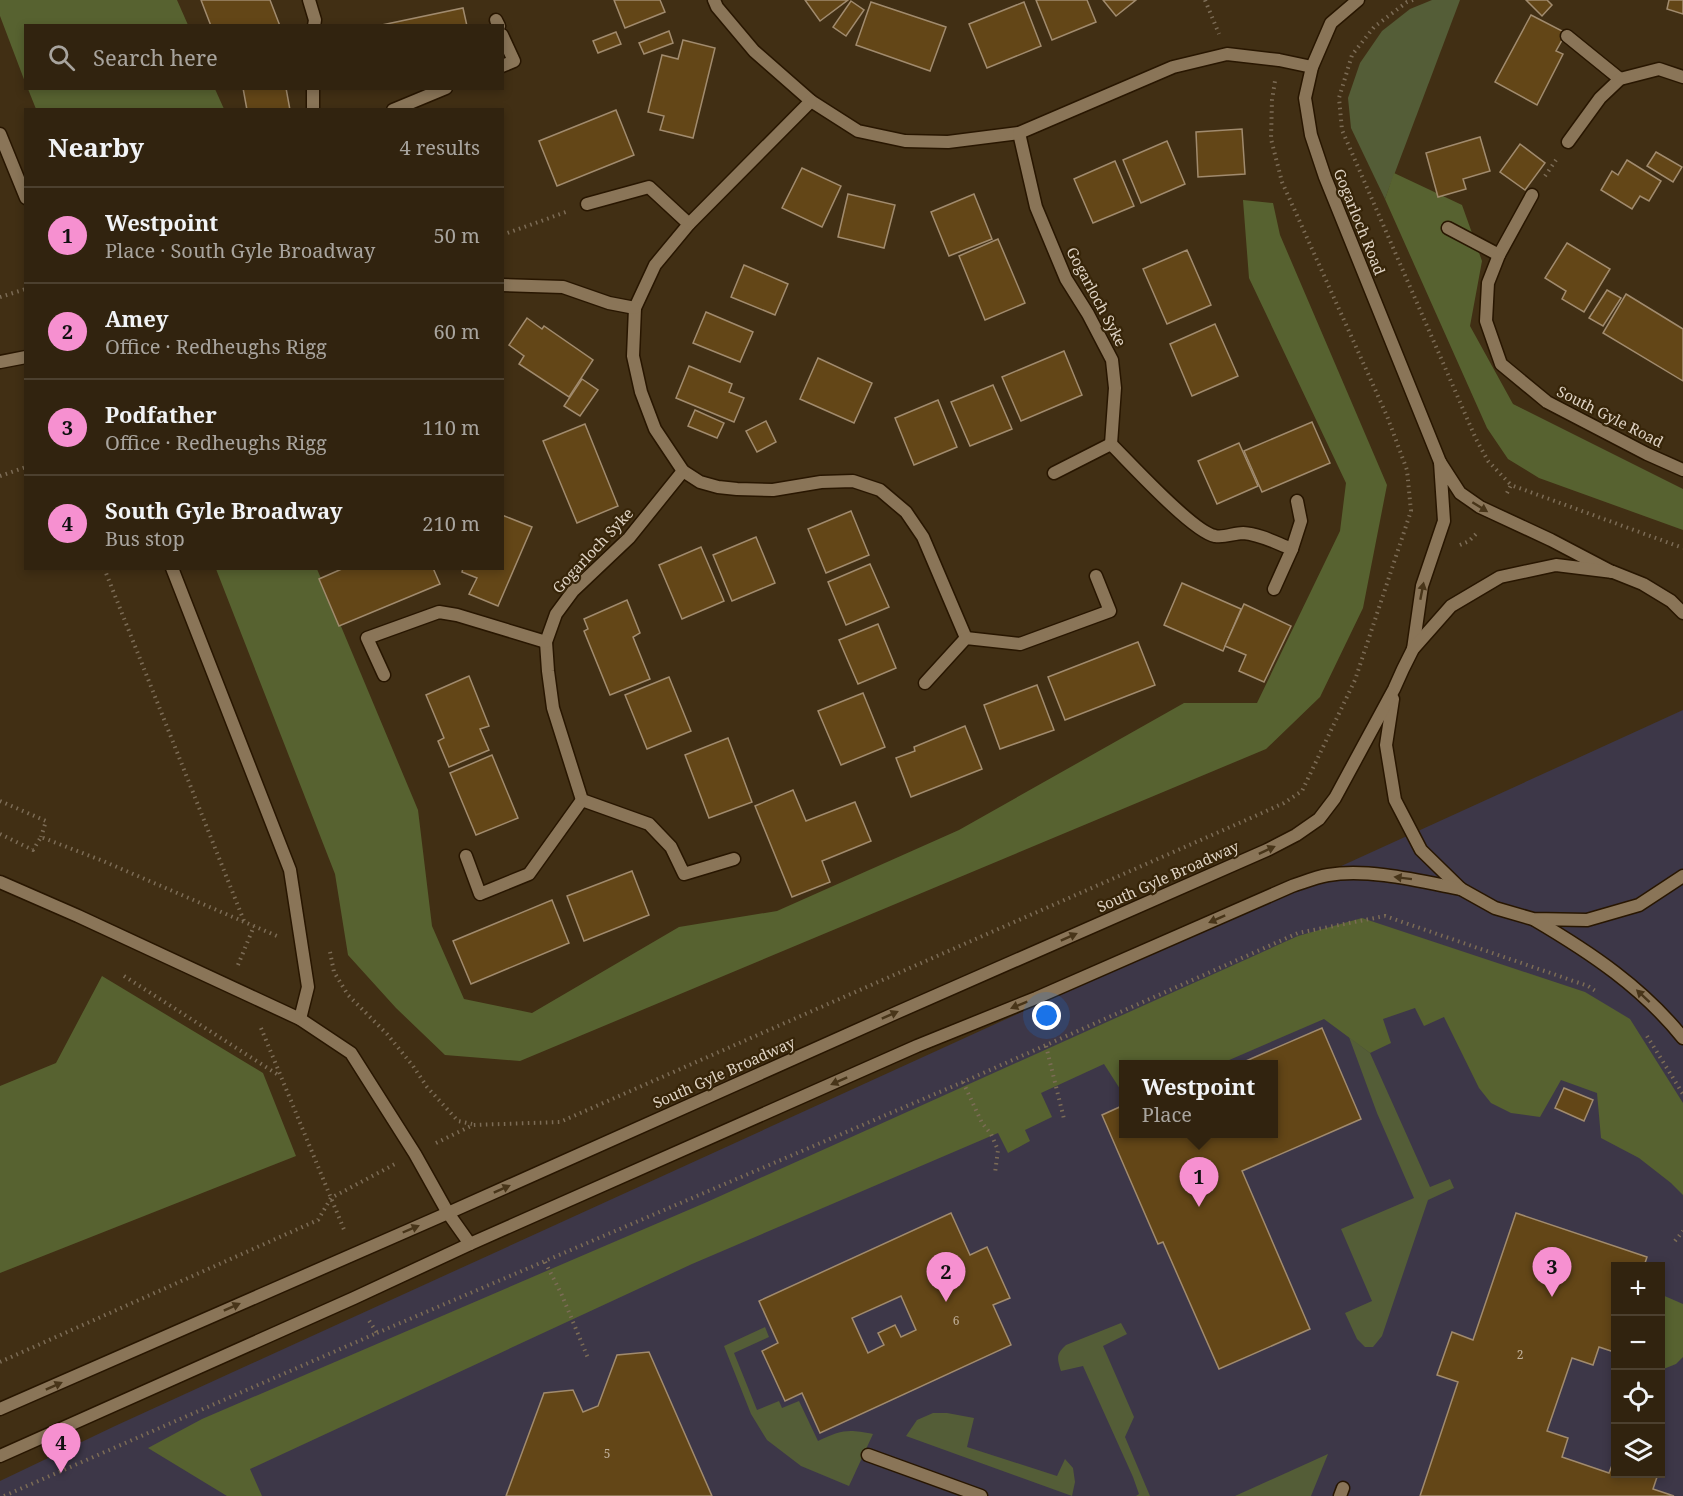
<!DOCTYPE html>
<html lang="en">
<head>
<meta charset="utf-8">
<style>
  :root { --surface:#31230f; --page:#3d2f1d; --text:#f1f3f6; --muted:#a8a49e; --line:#4c402f; --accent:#f690d0 }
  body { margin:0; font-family:"Noto Serif",serif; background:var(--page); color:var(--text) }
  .controls { position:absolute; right:18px; bottom:18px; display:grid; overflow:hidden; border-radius:0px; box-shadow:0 3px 9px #0003 }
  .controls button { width:54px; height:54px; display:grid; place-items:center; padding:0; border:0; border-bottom:2px solid var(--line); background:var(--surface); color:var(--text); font:30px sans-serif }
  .you { position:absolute; left:1047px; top:1016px; width:21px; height:21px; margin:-15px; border:4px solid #fff; border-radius:50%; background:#1a73e8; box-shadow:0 0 0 9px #1a73e833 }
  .badge { display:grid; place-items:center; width:39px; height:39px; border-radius:50%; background:var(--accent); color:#111; font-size:20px; font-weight:700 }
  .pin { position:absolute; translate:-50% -50px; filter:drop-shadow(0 2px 3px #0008) }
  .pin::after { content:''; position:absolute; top:32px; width:21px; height:18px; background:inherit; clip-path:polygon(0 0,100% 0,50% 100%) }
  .popup { position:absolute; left:1119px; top:1060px; width:159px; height:78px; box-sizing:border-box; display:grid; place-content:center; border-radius:0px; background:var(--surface); filter:drop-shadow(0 2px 4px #0005); font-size:20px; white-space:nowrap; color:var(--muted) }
  .popup b { font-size:22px; color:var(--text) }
  .popup::after { content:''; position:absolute; left:50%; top:100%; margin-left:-12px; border:12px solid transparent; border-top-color:var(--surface) }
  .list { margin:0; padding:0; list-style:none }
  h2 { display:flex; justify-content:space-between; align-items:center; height:78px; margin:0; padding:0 24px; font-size:26px }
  h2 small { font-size:20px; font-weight:400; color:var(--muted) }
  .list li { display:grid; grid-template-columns:39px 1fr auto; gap:18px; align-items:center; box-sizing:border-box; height:96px; padding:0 24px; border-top:2px solid var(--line) }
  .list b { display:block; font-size:22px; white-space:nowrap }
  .list p { margin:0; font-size:20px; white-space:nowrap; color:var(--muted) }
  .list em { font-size:20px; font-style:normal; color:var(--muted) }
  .icon { flex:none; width:33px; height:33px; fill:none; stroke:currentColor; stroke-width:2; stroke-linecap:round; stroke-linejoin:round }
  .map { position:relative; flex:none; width:1683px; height:1496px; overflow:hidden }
  .search { position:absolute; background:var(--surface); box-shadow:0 3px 9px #0003; left:24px; top:24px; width:480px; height:66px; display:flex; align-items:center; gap:15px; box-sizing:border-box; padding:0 21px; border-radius:0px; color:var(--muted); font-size:22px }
  .panel { position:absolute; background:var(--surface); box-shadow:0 3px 9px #0003; left:24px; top:108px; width:480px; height:462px; border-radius:0px }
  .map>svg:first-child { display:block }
  .commercial { fill:#3d3748; fill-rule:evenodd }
  .green { fill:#545d37 }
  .forest { fill:#576230 }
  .building { fill:#634617; stroke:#a18b6e; stroke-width:1.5; fill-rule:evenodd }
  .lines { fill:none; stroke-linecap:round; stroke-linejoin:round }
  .service-casing { stroke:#281600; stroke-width:15 }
  .minor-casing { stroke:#281600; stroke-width:15 }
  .tertiary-casing { stroke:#281600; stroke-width:15 }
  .path { stroke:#7c6c56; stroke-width:4; stroke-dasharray:1.5 4.5; stroke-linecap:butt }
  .service { stroke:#8a7558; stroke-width:12 }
  .minor { stroke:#8a7558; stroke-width:12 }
  .tertiary { stroke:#8a7558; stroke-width:12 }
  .oneway { fill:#483519 }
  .labels { text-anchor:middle; stroke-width:4.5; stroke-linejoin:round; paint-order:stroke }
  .number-label { font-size:12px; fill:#c1b09a }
  .street-label { font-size:15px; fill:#e0d4c5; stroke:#372509 }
</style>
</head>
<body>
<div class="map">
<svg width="1683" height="1496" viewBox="0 0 1683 1496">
  <rect width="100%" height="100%" fill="#412f14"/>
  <!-- commercial -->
  <path class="commercial" d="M1683,710V1496H0V1481L115,1426ZM1124,1064H1274V1134H1124ZM1616,1266H1660V1474H1616Z"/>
  <!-- green -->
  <g class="green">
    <path d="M1432,0H1460L1385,199L1351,128L1348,98L1360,63L1382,31L1410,9Z"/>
    <path d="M1349,1037L1370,1053L1430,1187L1450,1179L1454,1188L1428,1200L1382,1336L1373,1347H1365L1357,1339L1345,1313L1372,1301L1341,1229L1414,1198L1377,1113Z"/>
    <path d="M1121,1323L1127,1334L1103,1346L1134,1417L1125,1437L1150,1496H1136L1139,1494L1133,1477L1083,1366L1061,1371C1057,1358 1056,1354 1066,1345Z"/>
    <path d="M765,1327L769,1337L734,1353L757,1410L779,1401L782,1408L799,1401L818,1441C842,1430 847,1429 873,1434L849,1486L801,1466L767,1440L751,1414L724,1346Z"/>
    <path d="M933,1413H947L974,1418L967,1447L1057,1476L1065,1459L1073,1468L1075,1482L1072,1496L906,1436L917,1420Z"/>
    <path d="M1328,1454L1311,1496H1235Z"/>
  </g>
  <!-- forest -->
  <g class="forest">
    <path d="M0,0H177L188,25L26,26L25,82L0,16Z"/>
    <path d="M28,89H215L224,109H36Z"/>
    <path d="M1394,173L1462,205L1482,261L1470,326L1513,404L1683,489V530L1539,478L1508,459L1487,428L1385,199Z"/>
    <path d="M1243,200L1273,203L1280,235L1387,485L1363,608L1320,697L1266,749L520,1061L445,1055L396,1008L348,955L335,874L216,569H317L418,810L432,926L464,999L532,1013L679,927L777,911L959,830L1184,703H1257L1340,531L1346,483L1249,278Z"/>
    <path d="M1362,918L1585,992L1630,1019L1683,1103V1195L1671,1183L1639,1158L1601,1138L1597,1093L1561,1080L1540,1117L1511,1113L1491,1103L1479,1088L1444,1017L1424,1026L1415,1008L1383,1019L1391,1043L1370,1053L1324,1019L1220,1064L1196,1063L1191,1064H1124V1091L1122,1092L1104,1064L1041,1093L1052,1117L1025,1130L1030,1141L1008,1153L998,1133L692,1264L250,1469L262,1496H227L148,1448L202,1419L707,1202L1298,936Z"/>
    <path d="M102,976L263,1073L296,1156L0,1273V1086L56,1063Z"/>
    <path d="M1660,1294L1683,1304V1357L1676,1364L1661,1370Z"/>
  </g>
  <!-- building -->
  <g class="building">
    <path d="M201,0H270L280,26H211Z"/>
    <path d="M614,0H660L665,12L625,28Z"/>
    <path d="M805,0H848L820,21Z"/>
    <path d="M1036,0H1087L1096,22L1052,40Z"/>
    <path d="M1103,0H1136L1116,16Z"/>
    <path d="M1526,0H1547L1552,5L1542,16Z"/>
    <path d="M1669,0H1683V14L1667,9Z"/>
    <path d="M851,1L864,10L846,36L833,27Z"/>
    <path d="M871,2L946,27L930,71L856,45Z"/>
    <path d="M1024,2L1041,46L987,68L969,24Z"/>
    <path d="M463,8L467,26H377Z"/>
    <path d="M1531,15L1566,33L1556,51L1563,54L1537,105L1495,82Z"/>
    <path d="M669,31L673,43L644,54L639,43Z"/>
    <path d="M616,32L621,44L598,53L593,41Z"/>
    <path d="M683,40L715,48L693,138L660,130L664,116L648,112L662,55L678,59Z"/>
    <path d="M243,88H286L290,110H247Z"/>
    <path d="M616,110L634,155L557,186L539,141Z"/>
    <path d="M1242,129L1245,174L1198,177L1196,132Z"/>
    <path d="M1480,137L1490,171L1463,179L1466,189L1438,197L1426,153Z"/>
    <path d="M1167,141L1185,184L1141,203L1123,160Z"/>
    <path d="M1520,144L1545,163L1525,190L1500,172Z"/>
    <path d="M1656,152L1682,167L1673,182L1647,166Z"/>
    <path d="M1627,160L1661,181L1649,201L1640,196L1632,209L1601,190L1612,171L1618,175Z"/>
    <path d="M1115,161L1134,206L1093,223L1074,179Z"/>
    <path d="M802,168L841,186L822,227L782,208Z"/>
    <path d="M848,194L895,205L884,248L838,237Z"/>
    <path d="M974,194L992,239L949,256L931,212Z"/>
    <path d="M998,239L1025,303L985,320L959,256Z"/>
    <path d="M1567,243L1610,269L1584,312L1562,299L1566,291L1545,278Z"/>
    <path d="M1187,250L1211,305L1167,324L1143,269Z"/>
    <path d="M744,265L788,284L775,315L731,297Z"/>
    <path d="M1607,290L1621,298L1603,326L1589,318Z"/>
    <path d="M1626,294L1683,329V381L1603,333Z"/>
    <path d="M706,312L753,332L740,362L693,343Z"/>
    <path d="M527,318L542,329L544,326L593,360L569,397L519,364L524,356L509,345Z"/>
    <path d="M1215,324L1238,376L1192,396L1170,344Z"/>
    <path d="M1064,351L1082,395L1021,421L1002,377Z"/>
    <path d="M818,358L872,383L854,423L800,399Z"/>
    <path d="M689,366L732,384L729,392L744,398L734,422L676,398Z"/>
    <path d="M582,379L598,390L580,416L564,406Z"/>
    <path d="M993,385L1012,429L970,446L951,402Z"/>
    <path d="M938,400L957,447L914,465L895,418Z"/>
    <path d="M695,410L724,423L717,438L688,426Z"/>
    <path d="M766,421L776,442L757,452L746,431Z"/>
    <path d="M1312,422L1330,463L1262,492L1244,451Z"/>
    <path d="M585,424L618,506L577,523L543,441Z"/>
    <path d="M1239,443L1258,486L1217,504L1198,461Z"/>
    <path d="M851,511L869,555L826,573L808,529Z"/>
    <path d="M502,515L532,527L498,606L469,594L477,578L462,572L463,568H502Z"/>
    <path d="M756,537L775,583L732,601L713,555Z"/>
    <path d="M701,547L724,601L682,619L659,565Z"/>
    <path d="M870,564L889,607L846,625L828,582Z"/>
    <path d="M344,568H433L440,584L339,626L319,579Z"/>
    <path d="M1182,583L1241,609L1223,651L1164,625Z"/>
    <path d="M627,600L640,633L633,637L650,679L610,695L584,631L588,629L584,619Z"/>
    <path d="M1244,604L1291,626L1264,682L1239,671L1246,655L1225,646Z"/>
    <path d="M878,624L896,668L858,684L839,640Z"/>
    <path d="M1138,642L1155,685L1065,720L1048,677Z"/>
    <path d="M469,676L489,726L480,729L489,750L449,767L438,741L444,738L426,695Z"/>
    <path d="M669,677L691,731L647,749L625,695Z"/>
    <path d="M1037,685L1054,730L1000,749L984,705Z"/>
    <path d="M863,693L885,747L841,765L818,711Z"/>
    <path d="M965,726L982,769L911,797L896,758L915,751L914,747Z"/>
    <path d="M728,738L752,802L709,818L685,755Z"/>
    <path d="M492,755L518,818L476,835L450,773Z"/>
    <path d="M793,790L806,821L855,802L871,841L822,861L830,882L792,897L755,806Z"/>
    <path d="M632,871L649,915L584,941L567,896Z"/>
    <path d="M552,900L569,943L471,984L453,941Z"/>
    <path d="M1322,1028L1361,1119L1242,1171L1310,1329L1219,1369L1163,1242L1158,1244L1102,1115L1124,1105V1134H1274V1064H1239Z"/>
    <path d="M1564,1088L1593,1100L1584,1121L1555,1108Z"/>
    <path d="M951,1213L970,1255L987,1247L1010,1298L993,1305L1011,1345L820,1433L802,1393L785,1401L762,1351L778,1343L759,1301ZM901,1296L916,1330L901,1337L895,1325L878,1333L884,1345L868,1353L852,1318Z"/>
    <path d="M1516,1213L1647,1257L1644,1266H1616L1614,1352L1599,1347L1593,1365L1572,1358L1547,1431L1568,1438L1562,1457L1609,1473L1616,1455V1474H1658L1653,1489L1674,1496H1420L1458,1382L1437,1375L1452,1332L1473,1340Z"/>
    <path d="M649,1352L712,1496H506L544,1393L573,1390L583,1412L598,1406L617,1355Z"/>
  </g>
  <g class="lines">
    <!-- service casing -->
    <g class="service-casing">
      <g id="service">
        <path d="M0,134L26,198"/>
        <path d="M0,362L26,357"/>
        <path d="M172,568L290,870L308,987L300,1019"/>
        <path d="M0,882L78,916L300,1019L351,1053L415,1154L448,1213L470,1244"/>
      </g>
    </g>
    <!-- minor casing -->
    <g class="minor-casing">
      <g id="minor">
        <path d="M309,0L315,20L314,26"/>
        <path d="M714,0L717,7L754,51L811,101L858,131L905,141L948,142L1019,133L1173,67L1227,54L1279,60L1312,67"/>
        <path d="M1358,0L1331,23L1312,67L1305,98L1311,135L1325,177L1440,462"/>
        <path d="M496,20L499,26"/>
        <path d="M502,35L514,61L502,66"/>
        <path d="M1567,36L1620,79"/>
        <path d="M811,101L689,224L655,265L635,308L633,356L641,392L655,429L683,471L700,482L718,487L737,489L773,490L821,482L853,481L880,490L906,512L923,537L966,638"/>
        <path d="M313,110V88"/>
        <path d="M393,110L446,88"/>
        <path d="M1019,133L1036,207L1066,279L1088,314L1112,360L1115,388L1111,444"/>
        <path d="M1568,142L1600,98L1620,79L1659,69L1683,77"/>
        <path d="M1532,195L1499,255L1488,283L1486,321L1501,364L1547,402L1647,454L1683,470"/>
        <path d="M587,204L649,187L689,224"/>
        <path d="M1448,228L1499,255"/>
        <path d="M502,285L563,287L609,303L635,308"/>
        <path d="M683,471L629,538L573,591L556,614L546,642L548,671L553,708L582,800L649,824L671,847L684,874L734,859"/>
        <path d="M1054,473L1111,444C1130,463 1193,532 1215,536C1224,538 1234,533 1243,533C1260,534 1276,543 1292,549L1274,589"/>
        <path d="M1292,549L1301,521L1297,501"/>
        <path d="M1413,649L1422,586L1444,521L1440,462L1460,493L1480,507L1551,540L1612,572"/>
        <path d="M384,675L367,638L439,612L457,615L546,642"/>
        <path d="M925,683L966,638L1020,644L1110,611L1096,576"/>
        <path d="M466,856L480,894L529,874L582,800"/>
        <path d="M868,1455L981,1496"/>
        <path d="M1340,1496L1343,1488"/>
      </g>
    </g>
    <!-- tertiary casing -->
    <g class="tertiary-casing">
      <g id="tertiary">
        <path d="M1393,699L1386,745L1395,800L1421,850L1461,889L1495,908L1533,919L1587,920L1639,905L1683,876"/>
        <path d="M1535,920C1591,953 1642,987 1683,1038"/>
        <path d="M0,1409L448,1213L898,1012L1267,850L1296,835L1319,819L1335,798L1394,689L1403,669L1413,649L1451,606L1500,577L1556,565L1613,572L1643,584L1671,601L1683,613"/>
        <path d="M0,1456L354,1298L470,1244L917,1046L1036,998L1292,886C1304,882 1316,877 1328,875C1368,868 1420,881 1461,889"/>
      </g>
    </g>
    <!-- path -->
    <g class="path">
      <path d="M1205,0L1219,34"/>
      <path d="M1413,0L1407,2L1374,27L1352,55L1339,98L1342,130L1476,439L1488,461L1511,485"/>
      <path d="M1545,176L1556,160"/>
      <path d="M502,235L566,212"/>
      <path d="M0,297L26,289"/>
      <path d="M0,476L26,467"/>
      <path d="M1507,493L1511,485L1683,548"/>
      <path d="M1460,545L1469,541L1478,532"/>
      <path d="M104,568L244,921"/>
      <path d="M0,801L46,821L41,837"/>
      <path d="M0,834L33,850L41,837L103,861L277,936"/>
      <path d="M330,952L334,972L348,995L387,1034L413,1066L427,1087L458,1121L472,1124"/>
      <path d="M238,965L254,926"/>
      <path d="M124,976L280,1076"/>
      <path d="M261,1028L345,1232"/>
      <path d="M1647,1036L1683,1094"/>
      <path d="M1046,1046L1064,1119"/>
      <path d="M963,1082L982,1123L991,1134L998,1150L995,1173"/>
      <path d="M436,1143L473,1125L560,1122L1262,813L1284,803L1302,791L1355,680L1411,511L1407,470L1387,416L1282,182L1271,139L1272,100L1275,81"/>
      <path d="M1675,1241L1683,1231"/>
      <path d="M545,1262L561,1293L588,1358"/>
      <path d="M377,1333L963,1082L1298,933L1385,916L1588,986L1597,992"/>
      <path d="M0,1362L318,1220L331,1198L395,1164"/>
      <path d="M4,1496L377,1333L368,1319"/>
    </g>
    <!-- service -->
    <use href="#service" class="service"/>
    <!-- minor -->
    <use href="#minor" class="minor"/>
    <!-- tertiary -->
    <use href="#tertiary" class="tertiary"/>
  </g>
  <!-- one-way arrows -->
  <defs><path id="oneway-solid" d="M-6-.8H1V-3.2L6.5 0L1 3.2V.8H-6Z" transform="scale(1.5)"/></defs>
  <g class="oneway">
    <use href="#oneway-solid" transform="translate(1480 507) rotate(32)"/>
    <use href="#oneway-solid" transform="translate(1422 591) rotate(-79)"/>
    <use href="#oneway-solid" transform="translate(1267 850) rotate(-25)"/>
    <use href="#oneway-solid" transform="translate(1403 878) rotate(-173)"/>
    <use href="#oneway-solid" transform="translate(1217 919) rotate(156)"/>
    <use href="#oneway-solid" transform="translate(1069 937) rotate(-24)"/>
    <use href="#oneway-solid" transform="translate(1643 996) rotate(-137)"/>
    <use href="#oneway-solid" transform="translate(1019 1005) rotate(158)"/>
    <use href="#oneway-solid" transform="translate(890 1015) rotate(-24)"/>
    <use href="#oneway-solid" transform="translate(839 1081) rotate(156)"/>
    <use href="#oneway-solid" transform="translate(502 1189) rotate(-24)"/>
    <use href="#oneway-solid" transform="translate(411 1229) rotate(-23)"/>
    <use href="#oneway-solid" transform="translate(232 1307) rotate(-24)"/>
    <use href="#oneway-solid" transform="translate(54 1386) rotate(-24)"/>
  </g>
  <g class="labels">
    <!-- number labels -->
    <g class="number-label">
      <text x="956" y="1325">6</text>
      <text x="1520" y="1359">2</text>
      <text x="607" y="1458">5</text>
    </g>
    <!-- street labels -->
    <g class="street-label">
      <text transform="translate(1359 222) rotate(68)" y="5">Gogarloch Road</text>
      <text transform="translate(1096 297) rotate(62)" y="5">Gogarloch Syke</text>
      <text transform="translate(1610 417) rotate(27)" y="5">South Gyle Road</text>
      <text transform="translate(593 551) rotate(-47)" y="5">Gogarloch Syke</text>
      <text transform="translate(1168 877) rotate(-24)" y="5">South Gyle Broadway</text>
      <text transform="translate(724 1073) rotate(-24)" y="5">South Gyle Broadway</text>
    </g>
  </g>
</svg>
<div class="controls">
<button>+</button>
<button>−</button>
<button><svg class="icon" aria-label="locate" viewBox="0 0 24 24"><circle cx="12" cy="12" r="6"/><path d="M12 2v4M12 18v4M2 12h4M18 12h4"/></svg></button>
<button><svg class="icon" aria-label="layers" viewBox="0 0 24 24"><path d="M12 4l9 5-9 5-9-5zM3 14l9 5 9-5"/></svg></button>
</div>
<div class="you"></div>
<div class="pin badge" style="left:1199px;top:1207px">1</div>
<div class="popup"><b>Westpoint</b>Place</div>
<div class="pin badge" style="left:946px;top:1302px">2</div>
<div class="pin badge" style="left:1552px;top:1297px">3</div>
<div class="pin badge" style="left:61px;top:1473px">4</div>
<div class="search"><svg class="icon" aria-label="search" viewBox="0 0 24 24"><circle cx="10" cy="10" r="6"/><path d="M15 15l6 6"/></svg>Search here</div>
<section class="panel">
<h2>Nearby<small>4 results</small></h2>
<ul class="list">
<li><span class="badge">1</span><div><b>Westpoint</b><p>Place · South Gyle Broadway</p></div><em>50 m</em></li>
<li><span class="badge">2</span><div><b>Amey</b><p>Office · Redheughs Rigg</p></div><em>60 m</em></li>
<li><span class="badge">3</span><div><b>Podfather</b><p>Office · Redheughs Rigg</p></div><em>110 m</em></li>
<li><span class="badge">4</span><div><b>South Gyle Broadway</b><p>Bus stop</p></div><em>210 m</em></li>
</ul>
</section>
</div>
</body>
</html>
